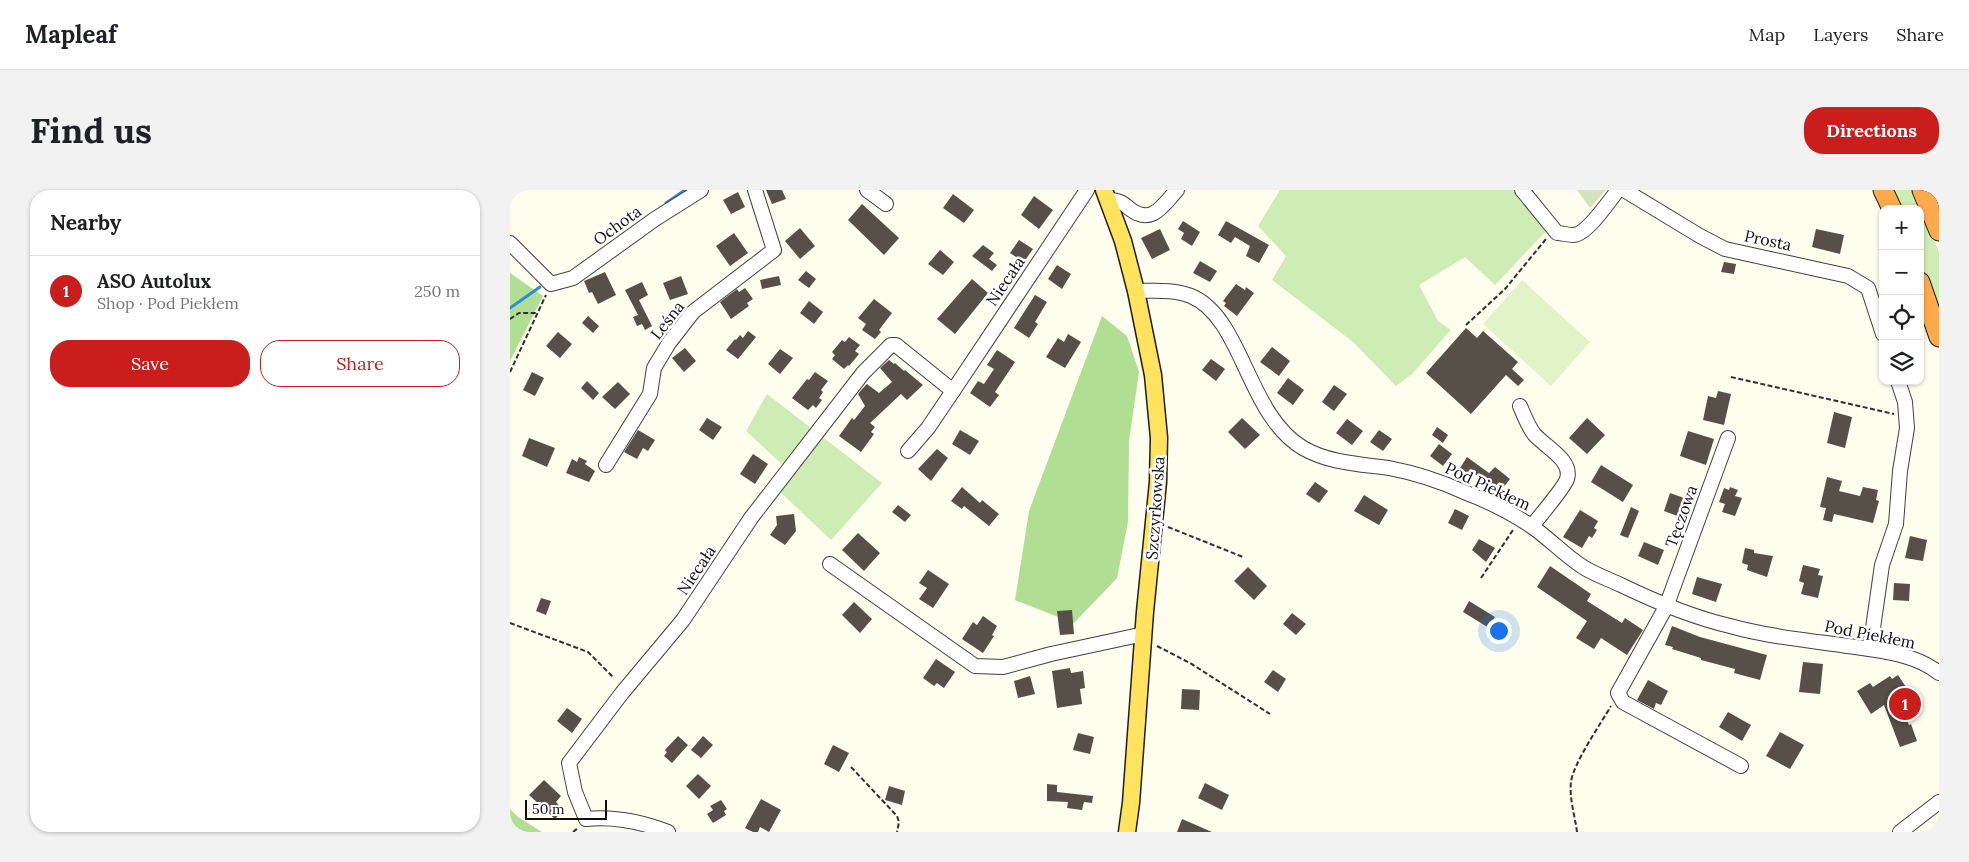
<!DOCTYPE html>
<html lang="en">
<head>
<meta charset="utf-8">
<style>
  :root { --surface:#fff; --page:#f2f2f2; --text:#202124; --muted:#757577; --line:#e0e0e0; --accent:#c91e1b }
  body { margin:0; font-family:Lora,serif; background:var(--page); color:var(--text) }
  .controls { position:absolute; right:15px; top:15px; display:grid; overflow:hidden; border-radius:10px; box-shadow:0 1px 4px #0004 }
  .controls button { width:45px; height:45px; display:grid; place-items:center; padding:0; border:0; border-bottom:1px solid var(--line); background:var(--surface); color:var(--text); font:25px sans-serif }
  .scale { position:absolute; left:15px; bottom:12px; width:82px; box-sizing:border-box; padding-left:5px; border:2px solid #0e0e0e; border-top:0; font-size:14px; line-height:18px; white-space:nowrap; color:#0e0e0e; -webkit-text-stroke:4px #fff; paint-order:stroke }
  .you { position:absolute; left:988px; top:440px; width:18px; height:18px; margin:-12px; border:4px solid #fff; border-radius:50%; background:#1a73e8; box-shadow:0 0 0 8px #1a73e833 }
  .badge { display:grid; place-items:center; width:32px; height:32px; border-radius:50%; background:var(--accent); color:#fff; font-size:16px; font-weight:700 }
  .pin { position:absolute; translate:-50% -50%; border:2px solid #fff; box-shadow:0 1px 5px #0006 }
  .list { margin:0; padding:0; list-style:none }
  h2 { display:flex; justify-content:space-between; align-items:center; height:65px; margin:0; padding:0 20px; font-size:21px }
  h2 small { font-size:16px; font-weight:400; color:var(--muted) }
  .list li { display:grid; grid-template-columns:32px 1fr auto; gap:15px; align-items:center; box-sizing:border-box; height:70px; padding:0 20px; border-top:1px solid var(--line) }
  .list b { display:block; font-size:19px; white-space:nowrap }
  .list p { margin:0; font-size:16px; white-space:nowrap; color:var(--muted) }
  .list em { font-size:16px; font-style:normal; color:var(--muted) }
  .actions { display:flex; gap:10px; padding:15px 20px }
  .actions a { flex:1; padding:11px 0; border:1px solid var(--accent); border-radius:20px; text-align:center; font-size:18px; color:var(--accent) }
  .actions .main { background:var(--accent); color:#fff }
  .icon { flex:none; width:28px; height:28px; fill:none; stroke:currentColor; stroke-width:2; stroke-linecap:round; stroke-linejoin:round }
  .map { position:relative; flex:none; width:1429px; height:642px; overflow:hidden; border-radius:20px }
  header { display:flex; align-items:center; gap:30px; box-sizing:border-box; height:70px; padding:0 25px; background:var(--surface); border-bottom:1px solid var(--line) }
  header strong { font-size:24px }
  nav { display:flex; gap:28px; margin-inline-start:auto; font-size:18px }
  .intro { display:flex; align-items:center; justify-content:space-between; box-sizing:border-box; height:120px; padding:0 30px }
  h1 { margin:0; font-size:35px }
  .button { padding:12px 22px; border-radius:20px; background:var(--accent); color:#fff; font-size:18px; font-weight:700 }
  main { display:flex; gap:30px; padding:0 30px }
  aside { flex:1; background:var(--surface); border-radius:20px; box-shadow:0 1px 4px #0004 }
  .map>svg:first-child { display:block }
  .green { fill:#ceedb5 }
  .forest { fill:#b0df93 }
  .cemetery { fill:#d4e3bd }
  .pitch { fill:#e1f3c7 }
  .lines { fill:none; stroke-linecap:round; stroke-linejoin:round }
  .stream { stroke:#308ad8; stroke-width:3 }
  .building { fill:#575049 }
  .minor-casing { stroke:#414141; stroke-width:16 }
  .major-casing { stroke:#1f1f1f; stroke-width:19 }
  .highway-casing { stroke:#1f1f1f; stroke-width:21 }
  .path { stroke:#303030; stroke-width:2; stroke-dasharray:5 2.5; stroke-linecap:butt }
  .minor { stroke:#fff; stroke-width:14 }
  .major { stroke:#ffe35e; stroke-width:16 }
  .highway { stroke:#ffaa4c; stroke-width:19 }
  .labels { text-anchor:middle; stroke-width:5; stroke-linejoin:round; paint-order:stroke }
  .street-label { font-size:16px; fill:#0e0e0e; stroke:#fff }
</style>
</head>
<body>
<header>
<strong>Mapleaf</strong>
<nav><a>Map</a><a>Layers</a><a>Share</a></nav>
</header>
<div class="intro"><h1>Find us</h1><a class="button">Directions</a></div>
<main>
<aside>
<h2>Nearby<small></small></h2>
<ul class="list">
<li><span class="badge">1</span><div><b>ASO Autolux</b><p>Shop · Pod Piekłem</p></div><em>250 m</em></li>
</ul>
<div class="actions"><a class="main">Save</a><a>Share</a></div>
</aside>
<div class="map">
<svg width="1429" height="642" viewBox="0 0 1429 642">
  <rect width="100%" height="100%" fill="#fffdee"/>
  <!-- green -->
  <g class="green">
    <path d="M770,0H1004L1036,41L985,95L955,67L909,95L928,131L941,140L902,184L886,196L843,152L762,90L776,66L748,36Z"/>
    <path d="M1381,0H1404L1429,62V127L1410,72V19H1389Z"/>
    <path d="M257,204L372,293L321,350L269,301L276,278L236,241Z"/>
  </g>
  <!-- forest -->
  <g class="forest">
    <path d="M0,83L33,106L0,171Z"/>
    <path d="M592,126L617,146L629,182L619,251L618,332L607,388L564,433L505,410L519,321Z"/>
    <path d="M0,619L8,627L32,642H0Z"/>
  </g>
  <!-- cemetery -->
  <path class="cemetery" d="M1067,0H1096L1080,18Z"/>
  <!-- pitch -->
  <path class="pitch" d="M1012,90L1080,152L1041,196L973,134Z"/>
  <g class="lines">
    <!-- stream -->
    <g class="stream">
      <path d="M156,13L175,0"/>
      <path d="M0,118L30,97"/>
    </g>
  </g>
  <!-- building -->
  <g class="building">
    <path d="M256,0H272L276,9L262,14Z"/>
    <path d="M228,2L235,17L221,24L213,10Z"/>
    <path d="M443,4L464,20L454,33L433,18Z"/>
    <path d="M524,6L543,20L529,39L511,25Z"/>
    <path d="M352,14L389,48L374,65L338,30Z"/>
    <path d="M673,31L690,42L682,56L671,49L674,43L668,39Z"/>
    <path d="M716,31L759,55L749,73L736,66L740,56L725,47L721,53L708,45Z"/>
    <path d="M290,38L305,56L290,69L275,51Z"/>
    <path d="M650,39L660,60L642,69L631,48Z"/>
    <path d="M1306,39L1334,45L1330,64L1302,57Z"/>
    <path d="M224,43L238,63L220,76L206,56Z"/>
    <path d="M509,50L523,59L514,72L500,63Z"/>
    <path d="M473,55L484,63L479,69L487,75L482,81L462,66Z"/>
    <path d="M430,60L444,72L433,85L418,74Z"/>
    <path d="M690,71L707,81L700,92L683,83Z"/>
    <path d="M1214,72L1226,74L1224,84L1211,82Z"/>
    <path d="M547,75L561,84L552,99L538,89Z"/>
    <path d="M296,81L306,89L299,98L288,90Z"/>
    <path d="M95,82L106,105L88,114L82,102L79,103L74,91Z"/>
    <path d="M171,86L178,104L160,110L153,93Z"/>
    <path d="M269,86L271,95L252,99L250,90Z"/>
    <path d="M462,89L478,103L445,144L427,129Z"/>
    <path d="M132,92L138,105L129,110L142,136L135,140L132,134L127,136L123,127L128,125L115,100Z"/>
    <path d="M726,94L735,100L736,97L744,103L727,126L714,116L716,113L713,111Z"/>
    <path d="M235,98L243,109L237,113L239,116L221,129L210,112L227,99L229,102Z"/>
    <path d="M525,105L537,112L525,132L528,134L519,148L504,138Z"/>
    <path d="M364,109L382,123L369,140L371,142L365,149L352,140L356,134L348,128Z"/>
    <path d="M299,111L313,122L304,134L290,123Z"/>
    <path d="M78,126L89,136L83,143L72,133Z"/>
    <path d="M956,138L967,148L973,141L1008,172L1002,179L1014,190L1008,196L996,185L961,224L916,183Z"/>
    <path d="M238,141L246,147L228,169L216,160L225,149L226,150L230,145L233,148Z"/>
    <path d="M48,142L62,154L50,168L36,156Z"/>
    <path d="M558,144L571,152L555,178L536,167L548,148L554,152Z"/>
    <path d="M339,147L350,155L345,161L349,164L339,176L338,175L334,179L322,169L325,165L322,162L332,150L335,152Z"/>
    <path d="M762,157L780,171L769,186L750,172Z"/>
    <path d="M175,158L186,171L174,182L162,168Z"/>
    <path d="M270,159L283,168L270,184L258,174Z"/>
    <path d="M487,160L505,172L485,202L489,205L480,217L460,203L468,191L474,194L484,179L477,175Z"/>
    <path d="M701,169L715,179L706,191L692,180Z"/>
    <path d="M379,170L384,174L385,173L394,181L395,180L413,195L397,210L391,204L360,233L365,237L361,242L364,244L351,262L329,246L342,228L344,230L355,216L348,204L352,199L357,194L369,203L382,192L370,178Z"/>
    <path d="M22,182L34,188L25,206L13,200Z"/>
    <path d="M305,182L318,191L311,200L313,202L309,208L312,210L306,218L303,215L298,220L282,208L297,189L299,190Z"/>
    <path d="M778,188L794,200L783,215L767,203Z"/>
    <path d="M77,191L89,203L83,210L71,198Z"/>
    <path d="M108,192L120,204L105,219L92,207Z"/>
    <path d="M824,195L837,204L824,221L812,212Z"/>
    <path d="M1208,201L1221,204L1214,235L1193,230L1198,206L1206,208Z"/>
    <path d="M1324,222L1342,227L1335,258L1317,253Z"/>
    <path d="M197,228L212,237L203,250L189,240Z"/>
    <path d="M732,228L750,245L735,259L718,242Z"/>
    <path d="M1077,228L1095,245L1077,264L1059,248Z"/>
    <path d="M837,229L853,241L842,255L826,243Z"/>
    <path d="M927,237L938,245L933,253L922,245Z"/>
    <path d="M128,240L145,250L138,261L133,258L127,269L114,262Z"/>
    <path d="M450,240L469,251L460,265L442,254Z"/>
    <path d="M869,240L882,249L873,261L860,252Z"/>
    <path d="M1178,241L1204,249L1196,275L1170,266Z"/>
    <path d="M19,248L45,258L37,277L12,266Z"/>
    <path d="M929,254L942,264L933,276L920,266Z"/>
    <path d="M427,259L438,268L421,291L408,279Z"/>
    <path d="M243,264L258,274L245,294L230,284Z"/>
    <path d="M69,267L77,271L75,274L85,281L79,292L56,283L62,269L67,272Z"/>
    <path d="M957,267L979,283L985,277L1000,289L989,303L965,284L963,287L950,278Z"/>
    <path d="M1091,275L1123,295L1113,312L1081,292Z"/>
    <path d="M1317,287L1332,291L1329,301L1350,306L1353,297L1368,300L1366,310L1369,311L1363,333L1324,324L1322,332L1313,330L1316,318L1310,317Z"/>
    <path d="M805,292L818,301L809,313L796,304Z"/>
    <path d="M452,297L470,313L472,310L489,324L479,336L454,316L452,319L441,311Z"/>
    <path d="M1220,297L1228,300L1225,306L1232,308L1225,326L1212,322L1215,314L1209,312L1214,298L1219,300Z"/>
    <path d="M1160,303L1177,309L1170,327L1154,321Z"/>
    <path d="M854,305L878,320L869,335L844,321Z"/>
    <path d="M388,315L401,325L395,332L382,322Z"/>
    <path d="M1121,317L1129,321L1118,348L1110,345Z"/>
    <path d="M945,319L959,326L952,340L938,333Z"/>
    <path d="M1070,320L1088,331L1084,338L1087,340L1082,348L1079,346L1072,358L1053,347Z"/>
    <path d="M284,324L286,341L275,355L260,345L267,335L266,326Z"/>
    <path d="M348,343L370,363L354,381L332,360Z"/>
    <path d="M1400,346L1417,350L1413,371L1395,368Z"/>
    <path d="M969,349L985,358L976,372L962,360Z"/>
    <path d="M1134,352L1154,360L1148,375L1128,366Z"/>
    <path d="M1235,358L1244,360V363L1263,366L1257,387L1237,380L1238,375L1232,373Z"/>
    <path d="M1293,375L1310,379L1308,385L1313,386L1308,408L1291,404L1294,393L1289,391Z"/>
    <path d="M1040,376L1081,404L1077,411L1112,433L1115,428L1133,440L1117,465L1091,448L1084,459L1066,448L1077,431L1027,397Z"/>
    <path d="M738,377L757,396L744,410L724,391Z"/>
    <path d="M418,380L439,394L423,418L409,409L417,398L409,393Z"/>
    <path d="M1187,387L1212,394L1206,412L1182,404Z"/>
    <path d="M1384,393L1400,394L1399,411L1383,410Z"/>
    <path d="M31,408L41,411L36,425L26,421Z"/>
    <path d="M959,411L985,427L979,438L953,422Z"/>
    <path d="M344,412L362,429L350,443L332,425Z"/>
    <path d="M562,420L564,444L550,445L547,421Z"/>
    <path d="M782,423L796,434L786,445L773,434Z"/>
    <path d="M473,426L487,436L482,445L484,446L473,463L452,449L463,432L467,435Z"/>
    <path d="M1162,436L1190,447L1257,465L1250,490L1224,483L1225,479L1191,470V468L1162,459L1163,457L1155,455Z"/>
    <path d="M426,469L445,482L434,498L427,493L424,496L413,488Z"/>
    <path d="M1293,472L1313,474L1310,504L1289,502Z"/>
    <path d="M560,478L561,483L573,481L575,498L570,499L572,514L547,518L542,481Z"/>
    <path d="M763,480L776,489L768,502L754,492Z"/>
    <path d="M1388,485L1396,497L1390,501L1392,504L1387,507L1399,535L1401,534L1407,551L1390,557L1374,515L1361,524L1347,501L1360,493L1363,497L1380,486L1382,489Z"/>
    <path d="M520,486L525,504L508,508L504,491Z"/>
    <path d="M1138,490L1158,501L1151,515L1146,513L1144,519L1127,510Z"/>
    <path d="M672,499L690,500L689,520L671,519Z"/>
    <path d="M57,518L72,529L62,543L47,531Z"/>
    <path d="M1218,522L1241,535L1232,551L1209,537Z"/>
    <path d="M1270,542L1294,555L1280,579L1256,566Z"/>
    <path d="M568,543L584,547L580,564L563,560Z"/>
    <path d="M168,546L178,555L162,573L154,566L157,562L155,560Z"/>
    <path d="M193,546L203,555L191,568L181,560Z"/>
    <path d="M323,555L339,563L329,582L314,574Z"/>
    <path d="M188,584L201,596L189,609L176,596Z"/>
    <path d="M34,590L51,606L46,612L53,620L45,629L19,605Z"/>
    <path d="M695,593L719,605L712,620L688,608Z"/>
    <path d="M537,594L547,595V602L583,606L582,613L574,612L572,620L557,618L558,612L537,611Z"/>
    <path d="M379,596L395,601L392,615L375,610Z"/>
    <path d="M251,609L271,620L259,642L250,637L248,642H243L235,638Z"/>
    <path d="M211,610L217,619L214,621L216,625L203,633L197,624L203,620L200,616Z"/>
    <path d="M672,629L702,642H667Z"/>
  </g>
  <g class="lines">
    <!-- minor casing -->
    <g class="minor-casing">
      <g id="minor">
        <path d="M357,0L376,14"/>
        <path d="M1012,0L1047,43C1052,43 1058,45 1063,45C1077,45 1099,11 1108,0"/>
        <path d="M1114,0L1190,46L1215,59L1338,86L1358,98L1373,144"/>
        <path d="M599,10C609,10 613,13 620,19C642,36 653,15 667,0"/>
        <path d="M0,53L41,94L63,88L145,29L191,0"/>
        <path d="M626,101C644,101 664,99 681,106C733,128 737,225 793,258C819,273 849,274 879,278C905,283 930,291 954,302C978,311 1000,322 1021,336C1039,348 1054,365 1073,377C1084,384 1098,389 1111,395C1146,412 1182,427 1220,436C1256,446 1294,450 1331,455C1363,460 1403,462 1429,483"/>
        <path d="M1010,216C1014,225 1018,236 1024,244C1035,257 1063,270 1057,289C1054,298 1029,327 1022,336"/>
        <path d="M1218,248L1156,417L1108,503L1113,512L1231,576"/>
        <path d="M398,261L418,238L443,201"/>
        <path d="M96,275L140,204L144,178L159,153L183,122L264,60L245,0"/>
        <path d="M320,374L465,476L493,477L541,464L634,444"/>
        <path d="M1360,459L1372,375L1386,334L1390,281L1397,238L1395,212L1388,191"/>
        <path d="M158,642C132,632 105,626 76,629L65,602L59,573L112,503L173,430L241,328L353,183L381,155H386L443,201L577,0"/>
        <path d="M1390,642L1429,612"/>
      </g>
    </g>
    <!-- major casing -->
    <g class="major-casing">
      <path id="major" d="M594,0L613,51L626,101L643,185L649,248L648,292L635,422L621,613L617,642"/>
    </g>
    <!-- highway casing -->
    <g class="highway-casing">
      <g id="highway">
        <path d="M1373,0L1382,19"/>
        <path d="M1412,0L1429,41"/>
        <path d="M1410,92L1429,147"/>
      </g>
    </g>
    <!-- path -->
    <g class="path">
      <path d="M0,129L9,123H27"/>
      <path d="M956,135L995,99L1036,49"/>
      <path d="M0,182L36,105"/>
      <path d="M1221,187L1384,224"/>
      <path d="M658,337L733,367"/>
      <path d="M971,388L1003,340"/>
      <path d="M0,433L78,462L104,488"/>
      <path d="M647,456L680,473L760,524"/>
      <path d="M341,577L387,626L389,632L387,642"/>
      <path d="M63,642L68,638"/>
      <path d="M1067,642C1065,626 1059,608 1061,592C1063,574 1091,533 1101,516"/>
    </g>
    <!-- minor -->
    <use href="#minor" class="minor"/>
    <!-- major -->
    <use href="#major" class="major"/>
    <!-- highway -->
    <use href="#highway" class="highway"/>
  </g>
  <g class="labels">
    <!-- street labels -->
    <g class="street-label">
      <text transform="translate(107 35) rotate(-36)" y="6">Ochota</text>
      <text transform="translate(1258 50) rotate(12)" y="6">Prosta</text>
      <text transform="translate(495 91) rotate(-56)" y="6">Niecała</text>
      <text transform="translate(157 130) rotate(-52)" y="6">Leśna</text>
      <text transform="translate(978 296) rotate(25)" y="6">Pod Piekłem</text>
      <text transform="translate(645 318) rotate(-86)" y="6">Szczyrkowska</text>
      <text transform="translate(1171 326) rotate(-70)" y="6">Tęczowa</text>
      <text transform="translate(186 380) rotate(-56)" y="6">Niecała</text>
      <text transform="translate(1360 444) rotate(11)" y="6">Pod Piekłem</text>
    </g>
  </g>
</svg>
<div class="controls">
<button>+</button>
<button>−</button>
<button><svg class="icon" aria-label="locate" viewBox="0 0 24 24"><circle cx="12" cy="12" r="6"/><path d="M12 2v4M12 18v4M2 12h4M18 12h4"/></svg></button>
<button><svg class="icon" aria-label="layers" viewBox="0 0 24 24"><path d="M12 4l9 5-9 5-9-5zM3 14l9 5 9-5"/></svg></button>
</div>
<div class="scale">50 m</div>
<div class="you"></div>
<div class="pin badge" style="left:1395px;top:514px">1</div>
</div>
</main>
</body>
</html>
